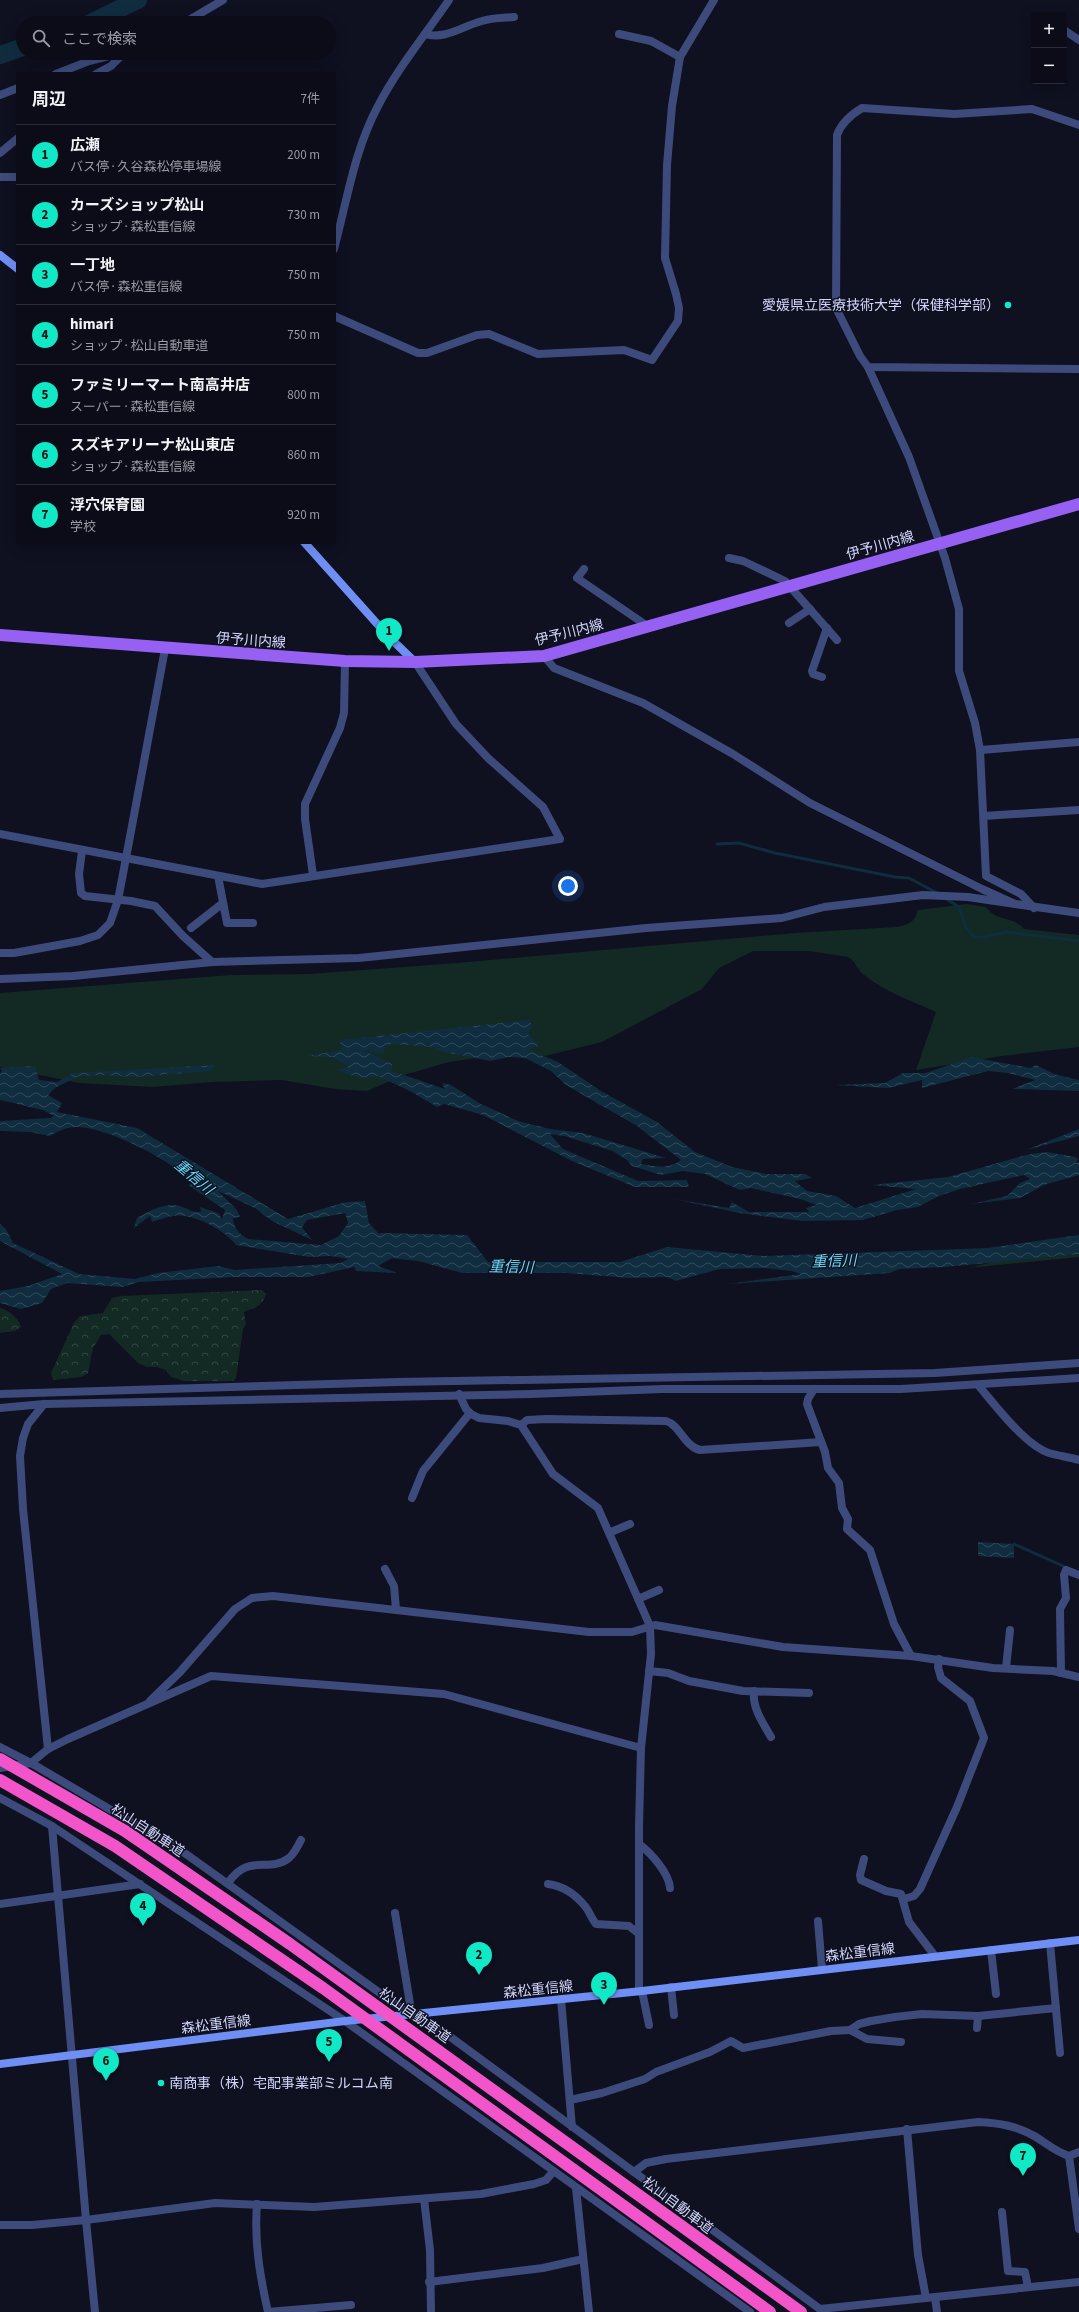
<!DOCTYPE html>
<html lang="ja">
<head>
<meta charset="utf-8">
<style>
  :root { --surface:#0b0c18; --page:#191a25; --text:#f1f3f6; --muted:#9a9ba2; --line:#2b2c37; --accent:#11e8c5 }
  body { margin:0; font-family:"Source Sans 3","Noto Sans JP",sans-serif; background:var(--page); color:var(--text) }
  .controls { position:absolute; right:12px; top:12px; display:grid; overflow:hidden; border-radius:4px; box-shadow:0 4px 16px #0002 }
  .controls button { width:36px; height:36px; display:grid; place-items:center; padding:0; border:0; border-bottom:1px solid var(--line); background:var(--surface); color:var(--text); font:20px sans-serif }
  .you { position:absolute; left:568px; top:886px; width:14px; height:14px; margin:-10px; border:3px solid #fff; border-radius:50%; background:#1a73e8; box-shadow:0 0 0 6px #1a73e833 }
  .badge { display:grid; place-items:center; width:26px; height:26px; border-radius:50%; background:var(--accent); color:#111; font-size:13px; font-weight:700 }
  .pin { position:absolute; translate:-50% -33px; filter:drop-shadow(0 1px 2px #0008) }
  .pin::after { content:''; position:absolute; top:21px; width:14px; height:12px; background:inherit; clip-path:polygon(0 0,100% 0,50% 100%) }
  .list { margin:0; padding:0; list-style:none }
  h2 { display:flex; justify-content:space-between; align-items:center; height:52px; margin:0; padding:0 16px; font-size:17px }
  h2 small { font-size:13px; font-weight:400; color:var(--muted) }
  .list li { display:grid; grid-template-columns:26px 1fr auto; gap:12px; align-items:center; box-sizing:border-box; height:60px; padding:0 16px; border-top:1px solid var(--line) }
  .list b { display:block; font-size:15px; white-space:nowrap }
  .list p { margin:0; font-size:13px; white-space:nowrap; color:var(--muted) }
  .list em { font-size:13px; font-style:normal; color:var(--muted) }
  .icon { flex:none; width:22px; height:22px; fill:none; stroke:currentColor; stroke-width:2; stroke-linecap:round; stroke-linejoin:round }
  .map { position:relative; flex:none; width:1079px; height:2312px; overflow:hidden }
  .search { position:absolute; background:var(--surface); box-shadow:0 4px 16px #0002; left:16px; top:16px; width:320px; height:44px; display:flex; align-items:center; gap:10px; box-sizing:border-box; padding:0 14px; border-radius:22px; color:var(--muted); font-size:15px }
  .panel { position:absolute; background:var(--surface); box-shadow:0 4px 16px #0002; left:16px; top:72px; width:320px; height:472px; border-radius:4px }
  .map>svg:first-child { display:block }
  .grass { fill:#122a23 }
  .forest { fill:url(#forest-crowns) }
  .water { fill:url(#water-waves); fill-rule:evenodd }
  .lines { fill:none; stroke-linecap:round; stroke-linejoin:round }
  .stream { stroke:#0f2d3f; stroke-width:3 }
  .river { stroke:#0f2d3f; stroke-width:18 }
  .minor { stroke:#3d4b7c; stroke-width:8 }
  .tertiary { stroke:#3d4b7c; stroke-width:8 }
  .secondary { stroke:#6f8ff4; stroke-width:8 }
  .primary { stroke:#9661f3; stroke-width:12 }
  .motorway-bridge { stroke:#f255c9; stroke-width:12 }
  .poi-dot { fill:#11e8c5; stroke:#0f1020; stroke-width:1.5 }
  .labels { text-anchor:middle; stroke-width:3; stroke-linejoin:round; paint-order:stroke }
  .poi-label { font-size:14px; fill:#d1d7fc; stroke:#0f1020; text-anchor:end }
  .street-label { font-size:14px; fill:#d1d7fc; stroke:#0f1020 }
  .water-label { font-size:15px; font-style:italic; fill:#67d7f4; stroke:#0f1020 }
</style>
</head>
<body>
<div class="map">
<svg width="1079" height="2312" viewBox="0 0 1079 2312">
  <defs>
    <pattern id="forest-crowns" width="20" height="18" patternUnits="userSpaceOnUse"><rect width="20" height="18" fill="#122a23"/><path d="M2 6a3 3 0 1 1 6 0M12 15a3 3 0 1 1 6 0" fill="none" stroke="#334844"/></pattern>
    <pattern id="water-waves" width="16" height="10" patternUnits="userSpaceOnUse"><rect width="16" height="10" fill="#0f2d3f"/><path d="M0 5q4-4 8 0t8 0" fill="none" stroke="#314b5c"/></pattern>
  </defs>
  <rect width="100%" height="100%" fill="#0f1020"/>
  <!-- grass -->
  <g class="grass">
    <path d="M967,904L986,907C998,923 1012,915 1024,929L1079,935V1047L1002,1056L916,1070L936,1012C912,1001 885,992 864,975C857,970 856,961 848,957L809,951H753L719,968L702,989L602,1042L545,1056L506,1054L449,1062L404,1075L367,1091L335,1089L281,1080L212,1082L153,1087L79,1083L0,1067V993L231,975L309,974L457,963L795,933L896,927C908,925 915,922 918,910Z"/>
    <path d="M1079,1241V1257L968,1268Z"/>
  </g>
  <!-- forest -->
  <g class="forest">
    <path d="M262,1290L266,1294C261,1308 255,1307 244,1312L246,1324L243,1329L236,1378L233,1381H184L171,1377L166,1370L157,1367H147L138,1363L109,1334L101,1335L93,1348L88,1373L82,1377L53,1380L51,1373L74,1323L80,1316L103,1313L112,1298L121,1296Z"/>
    <path d="M0,1308C9,1310 19,1319 21,1327L15,1331L0,1333Z"/>
  </g>
  <!-- water -->
  <g class="water">
    <path d="M528,1020L532,1025L528,1034L539,1045L529,1050L558,1062L601,1091L657,1122L695,1152L732,1167L766,1174H805L812,1178L795,1181L807,1191L836,1196L855,1208L916,1189L872,1185L948,1177L1030,1154L1047,1152L1075,1157L1078,1159L1076,1163L1079,1162V1175L1044,1185L1020,1198L971,1204L1007,1196L1020,1183L1030,1179L1024,1175L960,1189L939,1196L918,1207L897,1210L863,1220L803,1221L739,1213L674,1199L729,1208L732,1202L749,1212H809L806,1208L817,1205L800,1199L751,1188L740,1190L705,1174L683,1171L661,1175L632,1166L627,1160L613,1151L564,1136L550,1134L563,1149L638,1181L687,1180L689,1187H635L572,1161L483,1115L444,1104L437,1107L410,1091L378,1076C364,1080 350,1076 337,1070L349,1067L333,1057L307,1056L341,1050L340,1040ZM391,1044L433,1047L439,1051L490,1061L509,1057L525,1058L551,1071L566,1085L637,1126L681,1160C668,1170 655,1166 641,1164L643,1159L666,1158L583,1133L550,1129L518,1121L479,1103L451,1085L442,1083L445,1089L392,1071V1064L363,1050L383,1054L384,1048Z"/>
    <path d="M972,1057L1030,1068L1036,1065L1054,1074L1079,1080V1091L1012,1089L1035,1080L1008,1073L988,1071L922,1088V1080L888,1088L836,1085L885,1083L903,1073H926Z"/>
    <path d="M215,1065L211,1071L134,1077L103,1075L79,1076L55,1088L48,1095L62,1103L57,1112L137,1128L288,1219L346,1202L365,1201L369,1223L378,1233L467,1235L488,1262H620L667,1247L763,1256L988,1248L1079,1235V1254L945,1267L899,1269L890,1273L728,1284L801,1274L791,1271L764,1268L720,1269L676,1281L667,1277L629,1278L566,1273H462L418,1261L399,1259L392,1258L378,1266L398,1273L356,1271L354,1267L309,1277H236L139,1282L122,1287L67,1283L51,1289L42,1303L21,1309L0,1303V1291L28,1286L62,1274L0,1241V1224L6,1229L13,1243L79,1274L135,1279L158,1273L218,1266L235,1270L340,1263L348,1259L331,1256L309,1257L236,1245C225,1230 192,1212 173,1216C166,1217 158,1220 152,1222L150,1216L134,1228L137,1218C149,1211 166,1202 180,1206C189,1209 192,1213 201,1212L200,1207L218,1213L222,1219L225,1210L188,1185L194,1183C172,1161 108,1127 76,1127C67,1127 58,1131 50,1136L30,1132L0,1131V1121L50,1118L54,1116L43,1110L0,1100V1073L2,1071L0,1068L35,1066L39,1080L57,1082L74,1073ZM218,1191L255,1208L272,1221L312,1240L302,1227L307,1220L345,1213L348,1223L339,1236L321,1245L248,1239C239,1234 234,1229 233,1218L240,1217L237,1210Z"/>
    <path d="M1079,1129V1136L1026,1150Z"/>
    <path d="M978,1542L1014,1544V1558L978,1556Z"/>
  </g>
  <g class="lines">
    <!-- stream -->
    <g class="stream">
      <path d="M717,844L739,843L775,853L895,877L909,878L937,893"/>
      <path d="M945,898L959,907L966,928L974,937H984L1007,932L1079,941"/>
      <path d="M1014,1544L1063,1566"/>
    </g>
    <!-- river -->
    <g class="river">
      <path d="M90,23L138,0"/>
      <path d="M0,55L23,47"/>
    </g>
    <!-- minor -->
    <g class="minor">
      <path d="M184,23L223,0"/>
      <path d="M1064,30L1079,40"/>
      <path d="M425,34C445,40 463,26 482,21C492,18 503,18 514,17"/>
      <path d="M619,34L651,41L680,57"/>
      <path d="M56,74L89,61L121,53"/>
      <path d="M96,74L111,66L123,54"/>
      <path d="M0,95L18,88"/>
      <path d="M1079,125L1032,109L954,114L862,108C852,114 841,124 837,135L836,308L860,356L868,367L1079,369"/>
      <path d="M0,153L18,138"/>
      <path d="M0,177H18"/>
      <path d="M334,316L418,353H427L477,335L489,334L538,354L624,350L652,360L678,321L679,308L676,294L665,258L667,165L672,106L680,57L714,0"/>
      <path d="M868,367L909,457L945,558L959,609V671L975,723L980,750"/>
      <path d="M729,558L743,561L785,581L837,640"/>
      <path d="M584,569L577,578L643,623L644,628"/>
      <path d="M789,623L810,609"/>
      <path d="M544,656L554,668L643,703L733,754L810,803L982,889L1015,904L1079,913"/>
      <path d="M822,677L813,674L812,671L827,628"/>
      <path d="M984,816L1079,810"/>
      <path d="M0,834L262,884L560,839L543,807L488,758L456,724L415,662"/>
      <path d="M82,851L79,874L81,893L85,896L131,901L155,906L183,936L212,962"/>
      <path d="M313,875L305,819V804L340,728L344,713L345,661"/>
      <path d="M218,876L227,923H253"/>
      <path d="M1034,908L1021,894L986,876L980,750L1079,742"/>
      <path d="M191,928L223,903"/>
      <path d="M0,953H14L80,941L98,935L110,923L118,900L126,858L165,649"/>
      <path d="M0,979L73,976L212,962L359,958L646,928L782,918L824,907L923,895L968,897L1015,904"/>
      <path d="M978,1385C995,1405 1025,1445 1049,1453C1059,1456 1069,1457 1079,1460"/>
      <path d="M814,1389L808,1399L807,1404L825,1452L828,1468L839,1483L842,1508L848,1519L847,1529L870,1550L894,1624L911,1656"/>
      <path d="M0,1394L397,1382L935,1373L1079,1363"/>
      <path d="M459,1394L466,1409L471,1414L479,1418L508,1421L521,1425L553,1474L598,1508L650,1626L651,1654L641,1748L639,1827V1991"/>
      <path d="M44,1404L28,1424L23,1438L20,1456L23,1509L48,1749"/>
      <path d="M0,1408L44,1404L531,1394L662,1389H901L1079,1378"/>
      <path d="M521,1425L527,1420L546,1419L666,1421C680,1425 684,1446 700,1450L821,1442"/>
      <path d="M412,1498L423,1471L470,1413"/>
      <path d="M611,1532L630,1524"/>
      <path d="M385,1569L394,1586L396,1609"/>
      <path d="M638,1599L659,1590"/>
      <path d="M1006,1668L1010,1630"/>
      <path d="M649,1671L668,1673L689,1681L743,1691L809,1693"/>
      <path d="M1061,1673L1060,1609L1066,1598L1064,1575L1066,1570L1079,1575"/>
      <path d="M754,1691C752,1708 763,1723 771,1737"/>
      <path d="M150,1701L180,1672L235,1609L252,1598L273,1596L589,1632H632L655,1625L783,1647L911,1656L993,1668L1053,1671L1079,1677"/>
      <path d="M0,1747L31,1763L186,1854L412,2016"/>
      <path d="M0,1768L31,1763L48,1749L68,1739L211,1676L444,1694L641,1748"/>
      <path d="M52,1826L86,2220L215,2203L314,2207L481,2194L534,2184L546,2180L553,2172"/>
      <path d="M639,1844C651,1853 669,1873 670,1888"/>
      <path d="M864,1859L860,1875L861,1880L886,1891L901,1894L909,1922L935,1956"/>
      <path d="M228,1883C249,1852 268,1874 289,1858C294,1854 298,1846 301,1840"/>
      <path d="M548,1884C563,1886 574,1893 584,1905C589,1910 591,1918 596,1924L629,1926L639,1934"/>
      <path d="M904,1899L914,1896L920,1889L957,1807L984,1738L970,1701L941,1678L938,1667L939,1659"/>
      <path d="M0,1904L140,1884"/>
      <path d="M395,1913L412,2016"/>
      <path d="M818,1921L822,1969"/>
      <path d="M1050,1943L1060,2053"/>
      <path d="M991,1950L996,1994"/>
      <path d="M671,1987L674,2015"/>
      <path d="M642,1991L649,2025"/>
      <path d="M561,1999L572,2127"/>
      <path d="M977,2028L978,2016"/>
      <path d="M850,2030L867,2039L901,2042"/>
      <path d="M570,2100L602,2093L645,2079L656,2072L710,2052L731,2041L743,2048L831,2031L850,2030L859,2024L871,2021L895,2017L922,2014L978,2016L1056,2008"/>
      <path d="M907,2129L918,2255L926,2298"/>
      <path d="M1069,2156L1079,2229"/>
      <path d="M634,2172L646,2163L666,2159L978,2122C999,2123 1018,2126 1036,2137C1047,2144 1056,2152 1069,2156L1079,2152"/>
      <path d="M576,2188L589,2312"/>
      <path d="M424,2199L430,2250L431,2312"/>
      <path d="M257,2204C254,2242 260,2276 268,2312"/>
      <path d="M1002,2212L1008,2271L1025,2272L1028,2287"/>
      <path d="M0,2225H32L86,2220L95,2312"/>
      <path d="M429,2282L543,2268L583,2259"/>
      <path d="M935,2297L937,2312"/>
      <path d="M820,2309L1079,2282"/>
      <path d="M268,2312L351,2305"/>
    </g>
    <!-- tertiary -->
    <g class="tertiary">
      <path d="M334,249C347,201 354,151 378,106C397,69 425,35 449,0"/>
      <path d="M0,1798L52,1826L345,2021L750,2312"/>
      <path d="M412,2016L441,2030L824,2312"/>
    </g>
    <!-- secondary -->
    <g class="secondary">
      <path d="M0,255L18,269"/>
      <path d="M304,542L388,636L415,662"/>
      <path d="M0,2064L345,2021L642,1991L1079,1940"/>
    </g>
    <!-- primary -->
    <path class="primary" d="M0,635L345,661L415,662L544,656L1079,504"/>
    <!-- motorway-bridge -->
    <g class="motorway-bridge">
      <path d="M0,1759L125,1831L290,1944L801,2312"/>
      <path d="M0,1780L115,1846L323,1988L770,2312"/>
    </g>
  </g>
  <!-- markers -->
  <g class="poi-dot">
    <circle cx="1008" cy="305" r="4"/>
    <circle cx="161" cy="2083" r="4"/>
  </g>
  <g class="labels">
    <!-- poi labels -->
    <g class="poi-label">
      <text x="1000" y="310">愛媛県立医療技術大学（保健科学部）</text>
      <text x="169" y="2088" text-anchor="start">南商事（株）宅配事業部ミルコム南</text>
    </g>
    <!-- street labels -->
    <g class="street-label">
      <text transform="translate(880 545) rotate(-16)" y="5">伊予川内線</text>
      <text transform="translate(569 632) rotate(-14)" y="5">伊予川内線</text>
      <text transform="translate(251 640) rotate(4)" y="5">伊予川内線</text>
      <text transform="translate(148 1830) rotate(33)" y="5">松山自動車道</text>
      <text transform="translate(860 1952) rotate(-7)" y="5">森松重信線</text>
      <text transform="translate(538 1989) rotate(-6)" y="5">森松重信線</text>
      <text transform="translate(415 2015) rotate(35)" y="5">松山自動車道</text>
      <text transform="translate(216 2024) rotate(-7)" y="5">森松重信線</text>
      <text transform="translate(678 2205) rotate(37)" y="5">松山自動車道</text>
    </g>
    <!-- water labels -->
    <g class="water-label">
      <text transform="translate(194 1177) rotate(40)" y="5">重信川</text>
      <text transform="translate(834 1261) rotate(-2)" y="5">重信川</text>
      <text transform="translate(511 1267) rotate(1)" y="5">重信川</text>
    </g>
  </g>
</svg>
<div class="controls">
<button>+</button>
<button>−</button>
</div>
<div class="you"></div>
<div class="pin badge" style="left:389px;top:651px">1</div>
<div class="pin badge" style="left:479px;top:1975px">2</div>
<div class="pin badge" style="left:604px;top:2005px">3</div>
<div class="pin badge" style="left:143px;top:1926px">4</div>
<div class="pin badge" style="left:329px;top:2062px">5</div>
<div class="pin badge" style="left:106px;top:2081px">6</div>
<div class="pin badge" style="left:1023px;top:2176px">7</div>
<div class="search"><svg class="icon" aria-label="search" viewBox="0 0 24 24"><circle cx="10" cy="10" r="6"/><path d="M15 15l6 6"/></svg>ここで検索</div>
<section class="panel">
<h2>周辺<small>7件</small></h2>
<ul class="list">
<li><span class="badge">1</span><div><b>広瀬</b><p>バス停 · 久谷森松停車場線</p></div><em>200 m</em></li>
<li><span class="badge">2</span><div><b>カーズショップ松山</b><p>ショップ · 森松重信線</p></div><em>730 m</em></li>
<li><span class="badge">3</span><div><b>一丁地</b><p>バス停 · 森松重信線</p></div><em>750 m</em></li>
<li><span class="badge">4</span><div><b>himari</b><p>ショップ · 松山自動車道</p></div><em>750 m</em></li>
<li><span class="badge">5</span><div><b>ファミリーマート南高井店</b><p>スーパー · 森松重信線</p></div><em>800 m</em></li>
<li><span class="badge">6</span><div><b>スズキアリーナ松山東店</b><p>ショップ · 森松重信線</p></div><em>860 m</em></li>
<li><span class="badge">7</span><div><b>浮穴保育園</b><p>学校</p></div><em>920 m</em></li>
</ul>
</section>
</div>
</body>
</html>
